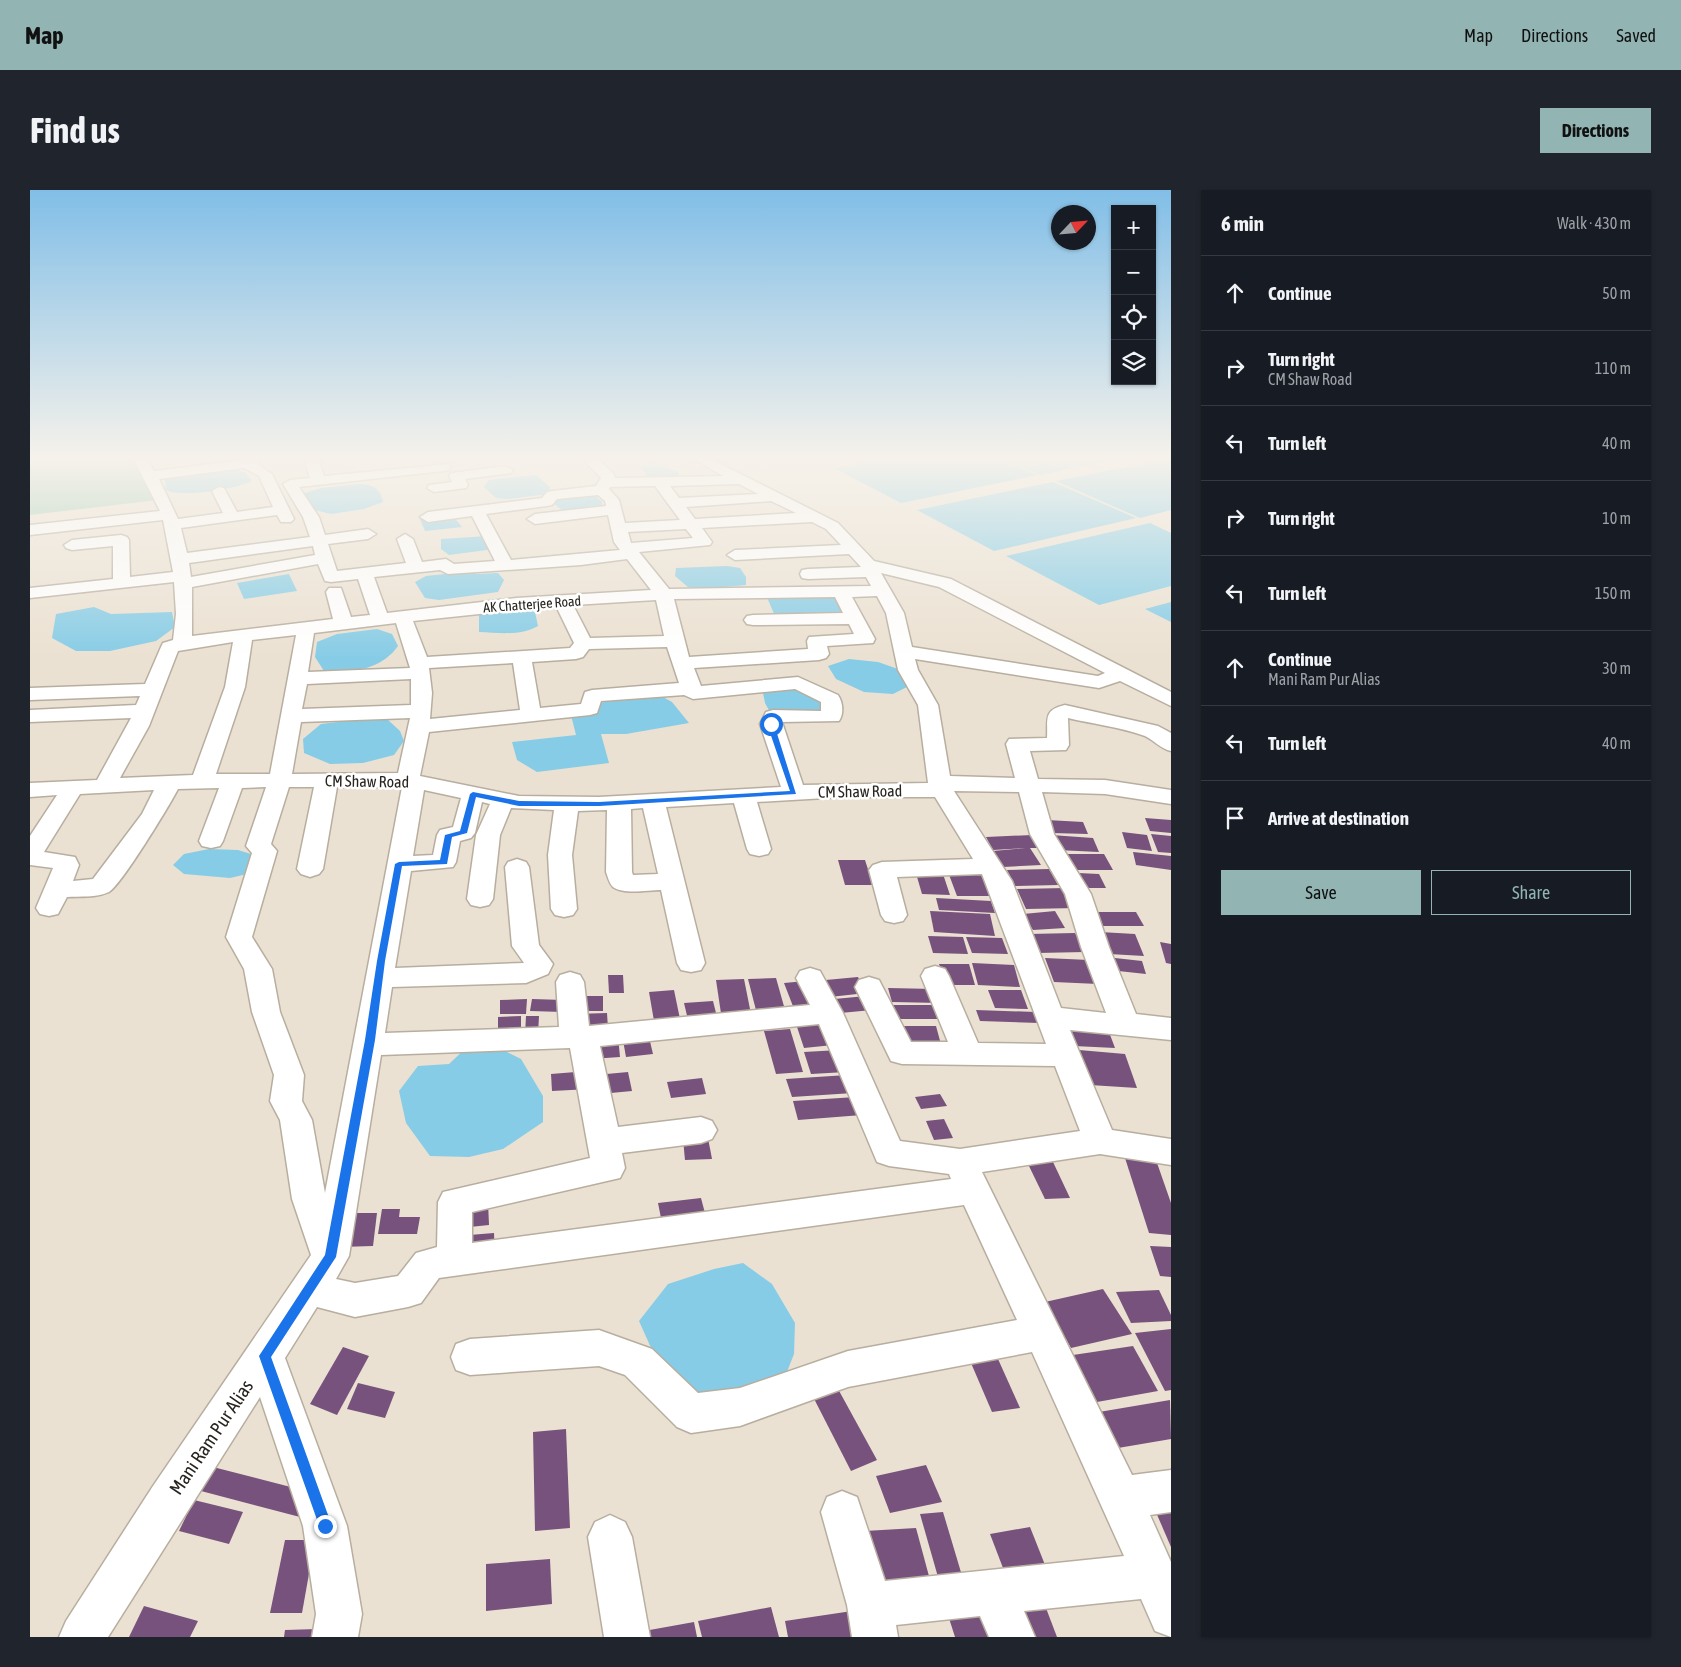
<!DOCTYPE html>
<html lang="en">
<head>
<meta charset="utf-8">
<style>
  :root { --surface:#171b24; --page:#20242c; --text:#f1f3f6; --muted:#9ea1a6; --line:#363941; --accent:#92b5b4 }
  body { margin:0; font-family:"Asap Condensed",sans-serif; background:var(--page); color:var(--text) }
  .controls { position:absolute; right:15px; top:15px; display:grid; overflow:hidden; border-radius:0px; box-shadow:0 1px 4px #0004 }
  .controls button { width:45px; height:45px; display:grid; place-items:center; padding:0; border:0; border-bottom:1px solid var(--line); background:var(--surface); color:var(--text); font:25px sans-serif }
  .compass { position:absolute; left:1021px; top:15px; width:45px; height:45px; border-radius:50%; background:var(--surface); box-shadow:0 1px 4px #0004; rotate:64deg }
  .stop { position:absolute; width:15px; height:15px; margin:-11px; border:4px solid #1a73e8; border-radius:50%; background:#fff }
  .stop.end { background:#1a73e8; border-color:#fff; box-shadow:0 1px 5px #0008 }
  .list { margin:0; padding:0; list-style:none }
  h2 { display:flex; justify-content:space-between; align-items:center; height:65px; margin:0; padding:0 20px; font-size:21px }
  h2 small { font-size:16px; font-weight:400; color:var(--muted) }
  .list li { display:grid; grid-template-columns:32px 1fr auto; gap:15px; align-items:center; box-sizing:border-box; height:75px; padding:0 20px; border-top:1px solid var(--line) }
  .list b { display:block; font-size:19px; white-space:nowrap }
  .list p { margin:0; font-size:16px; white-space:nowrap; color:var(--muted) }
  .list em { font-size:16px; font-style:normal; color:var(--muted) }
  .actions { display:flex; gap:10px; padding:15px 20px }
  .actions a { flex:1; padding:11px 0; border:1px solid var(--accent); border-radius:0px; text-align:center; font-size:18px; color:var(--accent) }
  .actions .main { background:var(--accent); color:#111 }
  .icon { flex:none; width:28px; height:28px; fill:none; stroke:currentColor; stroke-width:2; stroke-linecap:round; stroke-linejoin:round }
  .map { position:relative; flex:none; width:1141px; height:1447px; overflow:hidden; border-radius:0px }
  header { display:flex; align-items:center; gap:30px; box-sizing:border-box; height:70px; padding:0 25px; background:var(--accent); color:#111 }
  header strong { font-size:24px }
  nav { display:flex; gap:28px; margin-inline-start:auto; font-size:18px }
  .intro { display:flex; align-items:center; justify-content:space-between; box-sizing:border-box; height:120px; padding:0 30px }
  h1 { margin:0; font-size:35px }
  .button { padding:12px 22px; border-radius:0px; background:var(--accent); color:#111; font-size:18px; font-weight:700 }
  main { display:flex; gap:30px; padding:0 30px }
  aside { flex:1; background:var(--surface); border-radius:0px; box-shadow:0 1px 4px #0004 }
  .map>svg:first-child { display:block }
  .green { fill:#9dcab3 }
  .water { fill:#86cce6 }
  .building { fill:#77527c }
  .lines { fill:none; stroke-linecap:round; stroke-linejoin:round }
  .minor-casing { stroke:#b7ae9f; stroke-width:3 }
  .minor { fill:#fff; fill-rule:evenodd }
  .route { fill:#1a73e8 }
  .labels { text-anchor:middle; stroke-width:5; stroke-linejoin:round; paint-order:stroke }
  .far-street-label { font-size:14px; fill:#28241f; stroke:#fff }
  .street-label { font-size:16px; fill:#28241f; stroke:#fff }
  .near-street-label { font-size:19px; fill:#28241f; stroke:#fff }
</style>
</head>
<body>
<header>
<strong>Map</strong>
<nav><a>Map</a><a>Directions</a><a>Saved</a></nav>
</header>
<div class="intro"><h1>Find us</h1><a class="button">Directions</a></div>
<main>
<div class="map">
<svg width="1141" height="1447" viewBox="0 0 1141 1447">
  <rect width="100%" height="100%" fill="#ebe1d2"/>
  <!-- green -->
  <path class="green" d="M0,268H108L128,310L0,325Z"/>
  <!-- water -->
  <g class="water">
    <path d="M861,268H967L1007,285L871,313L804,278Z"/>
    <path d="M971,268H1091L1010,285Z"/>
    <path d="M1141,268V320L1110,328L1026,291Z"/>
    <path d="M625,273L648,282L649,285L630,290L619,288L610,277Z"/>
    <path d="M203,280L215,282L222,291C206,299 152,308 136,300L135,289L153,284Z"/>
    <path d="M506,285L520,297L518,304L478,309L466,308L454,297L459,290Z"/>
    <path d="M1023,292L1106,328L964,361L887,320Z"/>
    <path d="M329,294C342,294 350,298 353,312L334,319L301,324L277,318L271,304L292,298Z"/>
    <path d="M562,303L572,312V316L532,320L523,313V307Z"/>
    <path d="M422,325L432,337L395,341L390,329Z"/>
    <path d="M1120,333L1141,343V396L1069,415L976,366Z"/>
    <path d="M459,346L464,359L419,365L411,359V349Z"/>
    <path d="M697,376L710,378L716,387V395L684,398L658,397L645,386L646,378Z"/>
    <path d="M443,381L446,384L468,383L474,390L468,402L409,410L395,408L385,392L396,386Z"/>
    <path d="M259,384L267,401L214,409L207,393Z"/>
    <path d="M805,404L813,426H745L736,405Z"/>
    <path d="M1141,412V432L1115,419Z"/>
    <path d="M495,416L505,422L508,436C491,446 469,443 449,442V421Z"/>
    <path d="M64,417L81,424L142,422L145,437L126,451L80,461H46L22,448L26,424Z"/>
    <path d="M347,439L362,444L368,456C351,480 322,483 294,481L285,467L287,452L307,444Z"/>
    <path d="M819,469L848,472L868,479L879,496L863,504L834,502L806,489L798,476Z"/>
    <path d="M767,497L796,510V524H741L735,513L732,498Z"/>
    <path d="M624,502L642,512L659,533L596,544H571L579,573L507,582L487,570L482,552L546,545L541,525L589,506Z"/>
    <path d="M357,529L370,541L374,551L364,565L333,573L300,574L274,563L273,549L291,534L325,530Z"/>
    <path d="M179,659L208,660L221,664L225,675L217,684L200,688L154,684L143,675L154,664Z"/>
    <path d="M463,855L491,869L513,906V932L473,959L439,967L400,966L376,933L369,901L388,876L419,874L438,856Z"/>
    <path d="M713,1073L742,1094L765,1133L764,1164L753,1192L664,1209L630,1178L609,1131L638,1094L684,1079Z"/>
  </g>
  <!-- building -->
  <g class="building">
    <path d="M1115,628L1141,630V643L1120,641Z"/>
    <path d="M1017,630L1053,632L1058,644L1022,643Z"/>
    <path d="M1092,642L1117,645L1122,661L1097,658Z"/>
    <path d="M1121,644L1141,646V663L1128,662Z"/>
    <path d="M1002,645L1010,658H1000L1011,675L973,677L963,661L996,658L963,660L956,647Z"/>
    <path d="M1021,645L1063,648L1069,662L1027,660Z"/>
    <path d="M1103,662L1141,666V680L1106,675Z"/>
    <path d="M1036,664H1074L1083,680H1044Z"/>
    <path d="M808,670H835L843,695H815Z"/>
    <path d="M1019,679L1028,695L985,696L977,680Z"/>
    <path d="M885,680L912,681L920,705L892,704Z"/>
    <path d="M918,682H950L960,706H927Z"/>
    <path d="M1048,683L1069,684L1076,698H1055Z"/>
    <path d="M1036,698L1047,718L996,719L987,699Z"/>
    <path d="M906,708L961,711L965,723L909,720Z"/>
    <path d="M900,721L960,724L965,746L904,742Z"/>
    <path d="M1025,721L1035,738L1003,740L993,724Z"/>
    <path d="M1058,722H1106L1114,736H1065Z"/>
    <path d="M1070,742L1105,744L1114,766L1079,764Z"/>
    <path d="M1045,743L1055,762L1007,763L999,744Z"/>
    <path d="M898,746L933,747L938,764L903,763Z"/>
    <path d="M936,747L972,748L978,764L942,763Z"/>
    <path d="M1130,752L1141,754V774L1136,773Z"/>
    <path d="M1076,767L1112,771L1116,784L1079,780Z"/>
    <path d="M1015,768L1059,770L1068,794L1024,792Z"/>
    <path d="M942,773L984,775L990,797L948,795Z"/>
    <path d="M909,774H939L945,795H916Z"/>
    <path d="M578,785H593L594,803H579Z"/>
    <path d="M828,787L836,803L791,808L785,791Z"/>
    <path d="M746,788L757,827L728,828L718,789Z"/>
    <path d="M714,789L722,829L692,830L686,790Z"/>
    <path d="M776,791L788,822L766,824L754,793Z"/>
    <path d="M858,798L905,799L910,813L862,812Z"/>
    <path d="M644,800L650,829L624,831L619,802Z"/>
    <path d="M958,800H991L998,819L965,818Z"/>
    <rect x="547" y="806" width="26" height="15"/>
    <path d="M836,806L842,820L800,824L794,810Z"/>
    <path d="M497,809L496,824H470V810Z"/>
    <path d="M502,809L534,810L533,822L500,821Z"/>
    <path d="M683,811L688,831L659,834L654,813Z"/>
    <path d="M851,815H909L914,829H854Z"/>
    <path d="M946,820L1005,822L1009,833L950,831Z"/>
    <path d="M577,823L578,838H547L546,824Z"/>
    <path d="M491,826V845L468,846V827Z"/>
    <path d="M496,826H509L508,845H495Z"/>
    <path d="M794,832L803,855L774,858L766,834Z"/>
    <path d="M1036,832L1076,834L1085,858L1044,856Z"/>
    <path d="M870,836H906L912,858L876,857Z"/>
    <path d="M760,839L773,882L746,884L734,841Z"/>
    <path d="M618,843L623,864L596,867L592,845Z"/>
    <path d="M588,846L590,867L561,869L560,848Z"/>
    <path d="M809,860L816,882L781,884L774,862Z"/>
    <path d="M1049,860L1095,864L1107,898L1060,895Z"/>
    <path d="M558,881L560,899L522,901L521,884Z"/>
    <path d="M598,882L602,901L570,904L566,885Z"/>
    <path d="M817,885L823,903L762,907L756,889Z"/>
    <path d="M672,888L676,904L641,908L637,892Z"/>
    <path d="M910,904L917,916L891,919L885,907Z"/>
    <path d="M826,907L832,925L768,930L763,911Z"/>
    <path d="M914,929L923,948L904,950L896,931Z"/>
    <path d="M678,948L682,969L655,970L653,949Z"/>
    <path d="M1095,968L1126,970L1141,1013V1045L1119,1043Z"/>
    <path d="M1023,972L1040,1008L1015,1009L998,974Z"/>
    <path d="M671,1008L676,1027L632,1033L628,1013Z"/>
    <path d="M458,1012L459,1035L430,1038L429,1015Z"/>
    <path d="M352,1019H370L369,1027H390L387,1044H348Z"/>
    <path d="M316,1023H347L343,1056L310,1057Z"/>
    <path d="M464,1043L465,1066L427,1046Z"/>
    <path d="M1120,1056L1141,1057V1087L1130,1086Z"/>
    <path d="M1073,1099L1102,1144L1041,1158L1015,1112Z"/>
    <path d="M1129,1100L1141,1125V1131L1101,1133L1086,1102Z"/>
    <path d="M1141,1139V1200L1135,1201L1105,1143Z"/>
    <path d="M1103,1156L1128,1201L1067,1212L1043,1165Z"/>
    <path d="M313,1157L339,1166L307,1225L280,1214Z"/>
    <path d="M968,1169L990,1218L962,1222L941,1173Z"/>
    <path d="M802,1188L847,1270L821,1281L778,1197Z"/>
    <path d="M328,1193L365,1202L355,1228L317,1219Z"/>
    <path d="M1140,1210L1141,1249L1088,1258L1069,1222Z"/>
    <path d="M536,1239L540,1338L505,1341L503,1242Z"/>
    <path d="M896,1275L912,1312L860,1323L846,1286Z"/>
    <path d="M183,1277L280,1302L270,1327L171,1301Z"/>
    <path d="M164,1310L213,1322L199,1354L149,1341Z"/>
    <path d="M1141,1318V1357L1125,1320Z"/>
    <path d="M913,1322L936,1399L912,1401L890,1324Z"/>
    <path d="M1000,1337L1019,1385L978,1391L960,1344Z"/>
    <path d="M886,1338L903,1401L850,1405L835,1341Z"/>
    <path d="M255,1350H285L272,1423H240Z"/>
    <path d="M520,1369L522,1414L456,1421V1374Z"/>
    <path d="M1011,1405L1027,1447H991L978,1410Z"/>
    <path d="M961,1415L972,1447H925L917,1422Z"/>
    <path d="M114,1416L168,1431L160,1447H99Z"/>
    <path d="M741,1417L749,1447H672L668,1431Z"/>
    <path d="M822,1421L830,1447H758L755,1431Z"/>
    <path d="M664,1432L667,1447H604L603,1443Z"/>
    <path d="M287,1439L286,1447H254L255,1440Z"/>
  </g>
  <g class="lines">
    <!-- minor casing -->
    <g class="minor-casing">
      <g id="minor">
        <path d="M103,268H117L124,281L228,268L229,275L242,284L264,329L261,332H251L247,325L151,338L157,363L280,347L273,327L253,294L260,290L280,288L274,268H288L294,286L419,274L421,277L419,280L414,281L269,297L289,327L295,345L338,339L346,344L338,349L298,354L307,381L376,373L367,349L375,344L383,349L392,372L416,369L424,374L465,371L442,326L398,332L390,327L398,322L512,308L517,302L522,301L566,296L571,288L552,268H567L584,284L585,288L693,286L662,268H679L808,333L844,371L921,389L1141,502V516L1090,491L1069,498L885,469L888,480L908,515L920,586L985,588L976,554L979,549L1017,548C1018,529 1013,520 1035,515L1128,536L1141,543V561C1131,559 1125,551 1115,546C1091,537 1063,534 1038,528L1039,555L1036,560L1000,561L1008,589L1075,590L1141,600V614L1075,604L1012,602L1024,644L1061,704L1079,757L1106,824L1141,828V850L1040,840L1082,940L1141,949V975L1070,964L952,982L1102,1285L1141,1280V1322L1120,1325L1141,1372V1447L1125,1441L1111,1409L994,1421L1005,1447H959L950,1426L866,1435L868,1447H822L817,1415L791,1322L797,1307L812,1301L827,1307L855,1391L1094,1366L1002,1162L818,1197L710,1236L661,1243L647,1237L595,1185L569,1176L440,1185L426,1180L421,1167L426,1154L440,1149L569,1140L622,1159L668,1203L710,1198L818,1161L987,1130L934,1015L409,1088L391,1113L378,1117L325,1127L287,1117L255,1168L317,1336L332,1424L328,1447H282L286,1424L273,1336L230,1207L78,1447H29L36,1431L123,1296L281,1065L262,1009L250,930L240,911L244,885L222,822L214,779L196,747L222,663L216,656L236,597L212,598L193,651L190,656L181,658L172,656L169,651L189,598L148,599C139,616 92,694 79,702C66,708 50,706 37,707L28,724L19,726L10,724L6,718L23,678L0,675V646L27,605L0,607V593L67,590L101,528L0,532V520L106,515L110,506L0,510V498L115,494L131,457L133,453L143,450L146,424L144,392L0,408V398L83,389V356L42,360L36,358L34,355L42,350L91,345L97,347L99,350L100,387L143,382L133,330L0,345V335L130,321ZM214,278L229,286L243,317L207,322L194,298L189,297L182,301L193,323L148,329L129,289ZM709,294L728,304L649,308L640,296ZM625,296L650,330L595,333L589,310L579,299L580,297ZM568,305L575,311L576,316L505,324L497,329L505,334L578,325L584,352L590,360L481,370L456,324L517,316L522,315L527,309ZM741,311L766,323L665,329L656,317ZM782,332L796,339L811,355L705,360L697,365L705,370L819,364L831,377L778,379L772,380L770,384L772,388L778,389L836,387L841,396L639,399L609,362L680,355L682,352L672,338ZM656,339L663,348L601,353L598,342ZM283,356L285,365L161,387L159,373ZM597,369L621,400L486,408L357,423L344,387L410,380L418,384L551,375ZM288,374L295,391L301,392L328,389L340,425L321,427L311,398H299L296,402L303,429L162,446V397ZM851,383L909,397L1075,483L1068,486L882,457L874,423ZM847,406L856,423L868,480L888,515L898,593L773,595L752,532L809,531C814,524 813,512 808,505L768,487L671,496L664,478L789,470L796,468L799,464L797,456L843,453L845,449L822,407ZM805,407L813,423L723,425L717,426L714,430L717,434L723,435L819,434L824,444L779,447L777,451L778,459L659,467L644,409ZM626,410L634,446L560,448L543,415ZM526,416L544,453L540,458L397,467L383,431ZM366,433L380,478L278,482L284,443ZM266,445L240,584H186L215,497L222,450ZM203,452L195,497L163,585L90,588L119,536L148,461ZM637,457L649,493L562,500L555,502L551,514L510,518L502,472L546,469L553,467L559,459ZM483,473L490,520L400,529L402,503L399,478ZM381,489V515L272,519L277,494ZM765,499L791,512V521L743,520L736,522L730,534L751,597L569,607L489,606L390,586L399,542L560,525L567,523L571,511L654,505L663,509ZM380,528L368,583L262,584L271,532ZM259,597H284L267,679L271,684L280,687L289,684L293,679L307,597H372L295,1003L282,930L272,911L274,885L250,822L242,779L222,747L247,661L241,654ZM124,600L112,624L63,689L43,691L49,675L45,667L14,662L50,604ZM394,600L431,608L423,637L410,640L407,645L403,665L383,666ZM924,601L989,602L1000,644L1035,704L1051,757L1076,823L1031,818L982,691ZM813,607H905L943,669L852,672L843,675L839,680L851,725L855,731L864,733L873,731L877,725L867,687L952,684L1016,854L948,853L919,786L915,779L905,776L895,779L891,786L918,852H881L849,790L839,787L829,790L825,797L861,871L872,874L1025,876L1050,941L930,959L870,951L813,823L790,781L780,778L770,781L766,788L780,815L559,836L554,792L550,785L540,782L530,785L526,792L529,837L355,843L362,797L496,793L518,784L523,774L509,755L499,677L496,672L487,669L478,672L475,677L482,756L494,773L365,778L381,681L423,677L426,672L430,651L441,648L445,643L452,612L460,614L446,645L437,709L441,715L450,717L459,715L463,709L470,645L481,618L524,620L518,665L521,719L525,725L534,727L543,725L547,719L542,665L548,621L577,620L576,682C578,687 579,693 583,697C594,705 618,700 631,700L647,773L651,780L661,782L671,780L675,773L636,617L704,613L717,659L720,664L729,666L738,664L741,659L727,612ZM613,618L628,684L603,685L602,682L601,619ZM789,834L847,972L859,976L919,984L921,989L442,1053V1022L590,988L595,978L592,963L671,953L682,949L687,940L682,931L671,927L588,937L570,856ZM540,858L560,968L413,1002L408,1012L407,1057L386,1063L368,1086L325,1093L306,1089L319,1066L351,865Z"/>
        <path d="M476,276L483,280L481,283L435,289L438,295L436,298L404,302L397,298L399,295L422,292L419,286L421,283Z"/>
        <path d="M580,1325L595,1332L602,1347L620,1447H574L558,1347L565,1332Z"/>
      </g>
    </g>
    <!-- minor -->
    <use href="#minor" class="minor"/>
  </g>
  <!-- sky -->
  <linearGradient id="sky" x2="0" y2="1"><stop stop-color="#81bee7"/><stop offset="0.57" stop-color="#f6f2eb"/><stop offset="1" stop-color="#f6f2eb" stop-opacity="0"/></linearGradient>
  <rect width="1141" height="470" fill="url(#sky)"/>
  <!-- route -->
  <path class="route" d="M741,532L744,534L766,604L569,616H489L446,607L437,643L422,647L417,674L372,676L355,771L345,850L306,1067L241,1167L302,1336L300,1341L295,1343L291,1341L229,1166L295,1065L335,850L347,771L365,674L369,672L410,670L415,645L430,641L440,604L443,602L489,611L569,612L760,601L737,534Z"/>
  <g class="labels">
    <!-- far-street labels -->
    <g class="far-street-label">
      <text transform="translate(502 414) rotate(-4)" y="5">AK Chatterjee Road</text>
    </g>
    <!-- street labels -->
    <g class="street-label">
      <text transform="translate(337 591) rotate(1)" y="6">CM Shaw Road</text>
      <text transform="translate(830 601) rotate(-1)" y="6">CM Shaw Road</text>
    </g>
    <!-- near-street labels -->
    <g class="near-street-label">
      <text transform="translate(181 1247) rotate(-56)" y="7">Mani Ram Pur Alias</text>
    </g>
  </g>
</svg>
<div class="controls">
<button>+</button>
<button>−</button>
<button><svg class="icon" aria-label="locate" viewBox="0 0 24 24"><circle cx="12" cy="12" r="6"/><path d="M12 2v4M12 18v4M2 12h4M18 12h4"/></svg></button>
<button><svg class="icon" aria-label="layers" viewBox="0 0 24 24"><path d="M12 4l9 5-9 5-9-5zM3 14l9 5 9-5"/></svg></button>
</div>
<svg class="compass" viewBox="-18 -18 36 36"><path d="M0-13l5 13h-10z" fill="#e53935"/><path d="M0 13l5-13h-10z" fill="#9ea1a6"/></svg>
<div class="stop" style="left:741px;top:534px"></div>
<div class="stop end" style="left:295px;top:1336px"></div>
</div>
<aside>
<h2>6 min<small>Walk · 430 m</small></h2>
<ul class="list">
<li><svg class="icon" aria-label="ahead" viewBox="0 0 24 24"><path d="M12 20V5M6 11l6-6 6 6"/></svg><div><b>Continue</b></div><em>50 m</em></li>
<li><svg class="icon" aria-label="right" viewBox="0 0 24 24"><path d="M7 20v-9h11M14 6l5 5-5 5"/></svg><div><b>Turn right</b><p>CM Shaw Road</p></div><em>110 m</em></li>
<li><svg class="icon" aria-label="left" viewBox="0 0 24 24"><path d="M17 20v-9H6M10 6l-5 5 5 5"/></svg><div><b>Turn left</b></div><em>40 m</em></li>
<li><svg class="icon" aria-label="right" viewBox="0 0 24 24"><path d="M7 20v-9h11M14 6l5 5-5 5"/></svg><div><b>Turn right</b></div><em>10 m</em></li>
<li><svg class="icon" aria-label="left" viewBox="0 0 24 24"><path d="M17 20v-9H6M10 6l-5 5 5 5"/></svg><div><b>Turn left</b></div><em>150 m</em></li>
<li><svg class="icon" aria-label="ahead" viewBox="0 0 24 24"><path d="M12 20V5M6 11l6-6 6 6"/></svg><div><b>Continue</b><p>Mani Ram Pur Alias</p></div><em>30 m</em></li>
<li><svg class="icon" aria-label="left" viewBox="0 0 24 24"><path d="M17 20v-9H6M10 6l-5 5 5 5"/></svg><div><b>Turn left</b></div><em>40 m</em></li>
<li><svg class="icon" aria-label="arrive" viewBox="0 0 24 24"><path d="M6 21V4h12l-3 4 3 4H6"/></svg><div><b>Arrive at destination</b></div></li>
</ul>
<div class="actions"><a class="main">Save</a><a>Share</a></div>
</aside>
</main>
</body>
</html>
